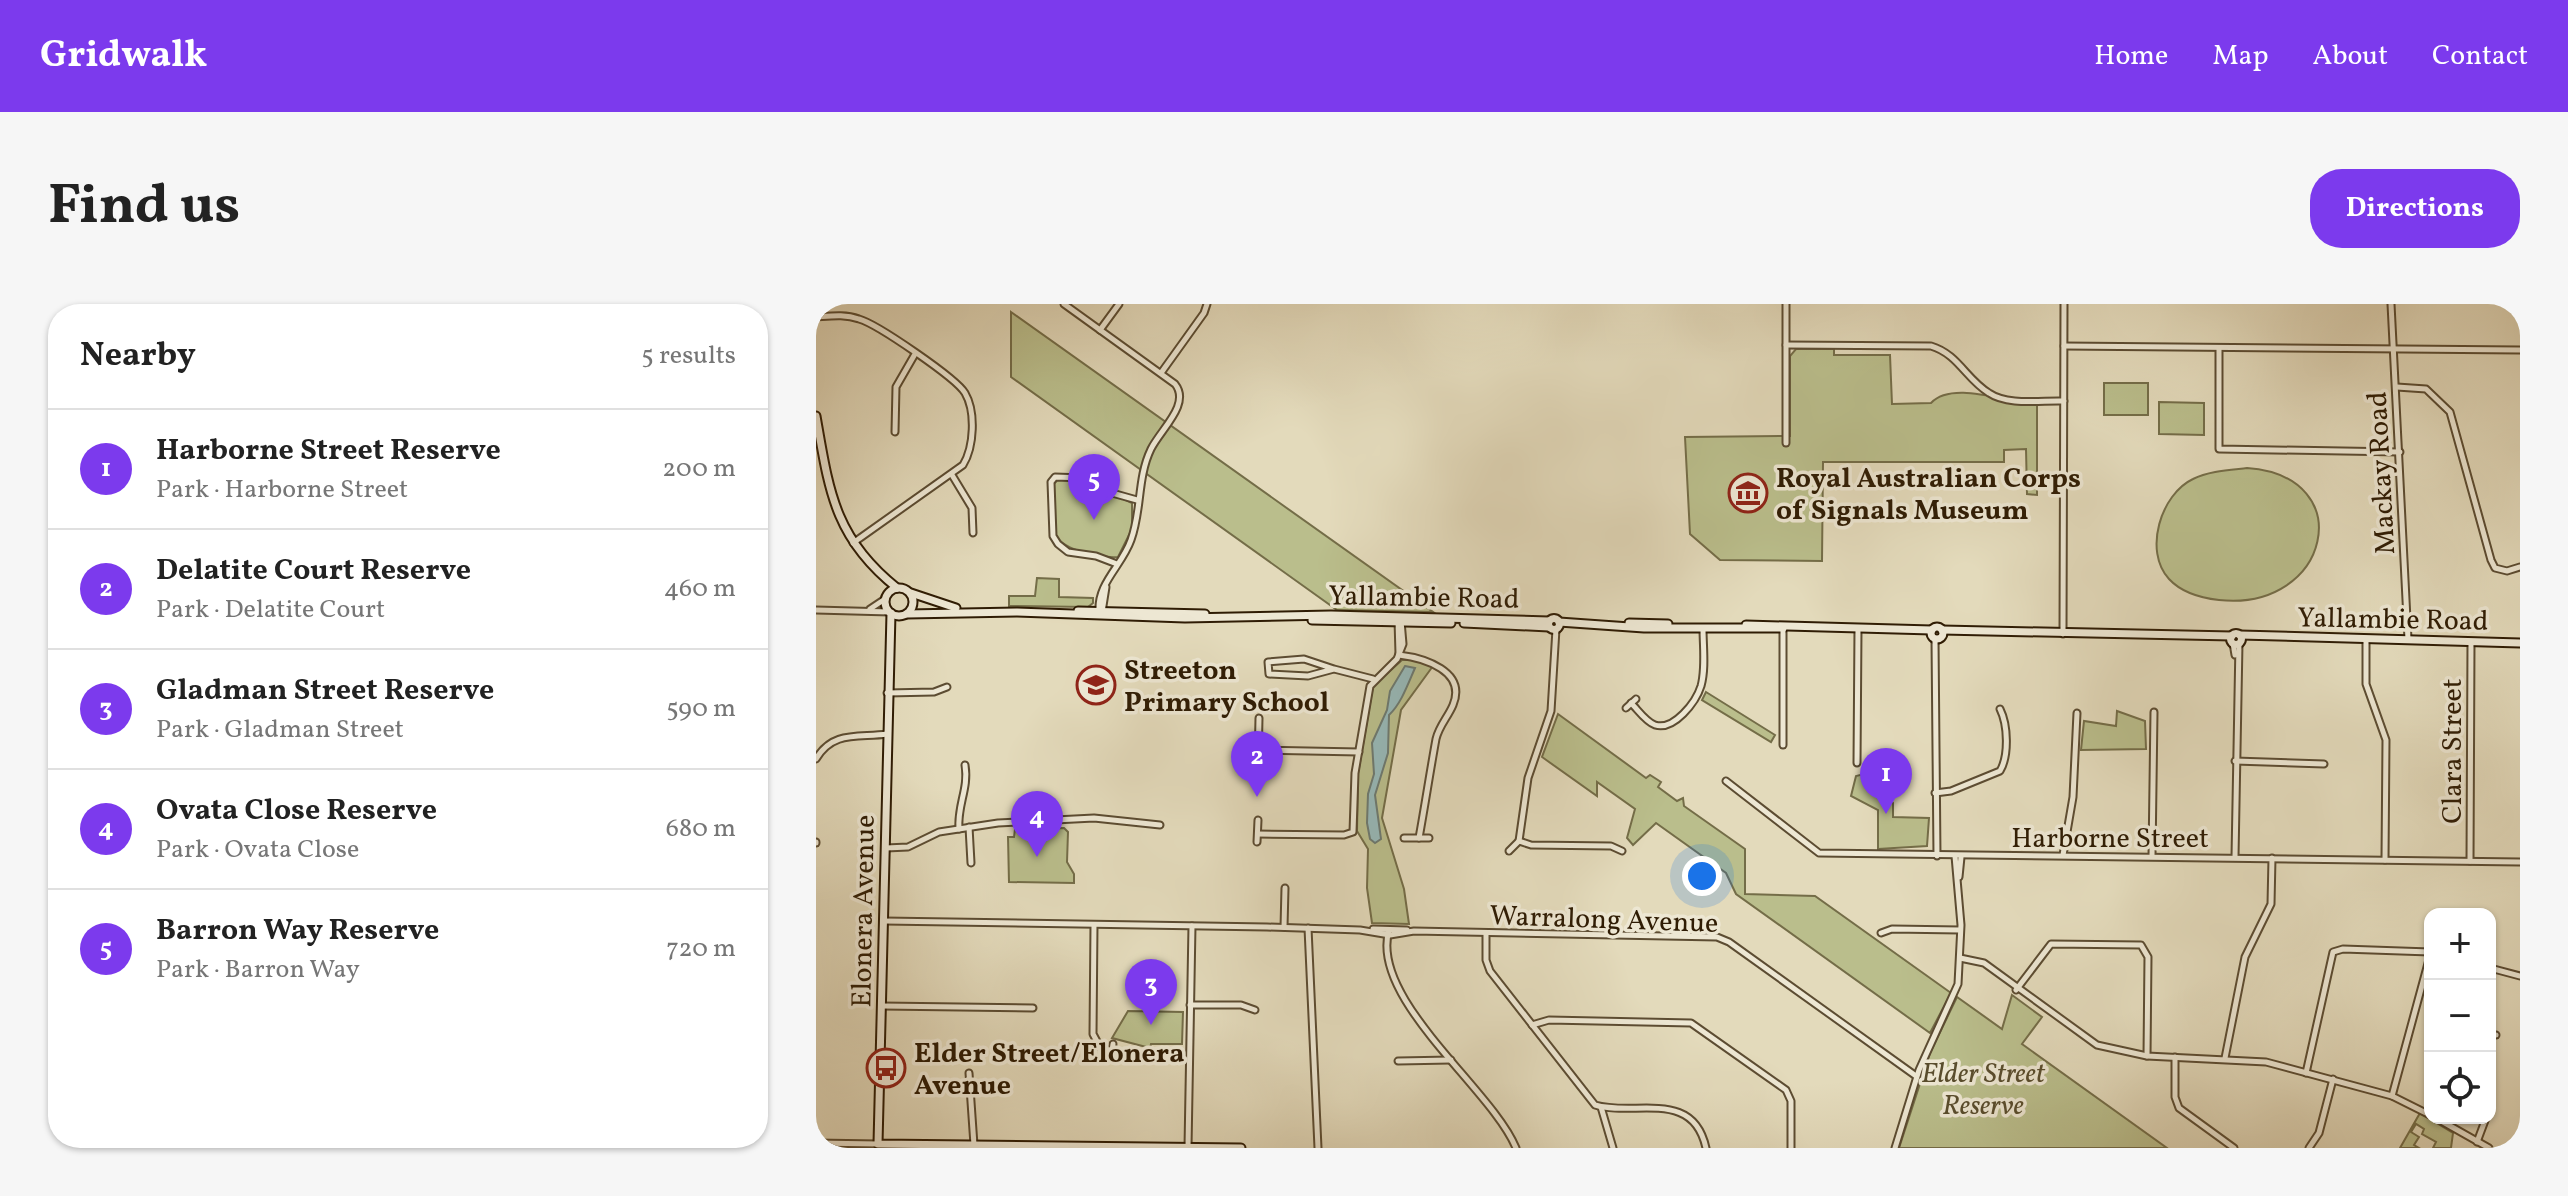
<!DOCTYPE html>
<html lang="en">
<head>
<meta charset="utf-8">
<style>
  :root { --surface:#fff; --page:#f6f6f6; --text:#222; --muted:#767676; --line:#e0e0e0; --accent:#7c3aed }
  body { margin:0; font-family:Vollkorn,serif; background:var(--page); color:var(--text) }
  .controls { position:absolute; right:24px; bottom:24px; display:grid; overflow:hidden; border-radius:16px; box-shadow:0 2px 6px #0004 }
  .controls button { width:72px; height:72px; display:grid; place-items:center; padding:0; border:0; border-bottom:2px solid var(--line); background:var(--surface); color:var(--text); font:40px sans-serif }
  .you { position:absolute; left:886px; top:572px; width:28px; height:28px; margin:-20px; border:6px solid #fff; border-radius:50%; background:#1a73e8; box-shadow:0 0 0 12px #1a73e833 }
  .badge { display:grid; place-items:center; width:52px; height:52px; border-radius:50%; background:var(--accent); color:#fff; font-size:26px; font-weight:700 }
  .pin { position:absolute; translate:-50% -66px; filter:drop-shadow(0 2px 4px #0008) }
  .pin::after { content:''; position:absolute; top:42px; width:28px; height:24px; background:inherit; clip-path:polygon(0 0,100% 0,50% 100%) }
  .list { margin:0; padding:0; list-style:none }
  h2 { display:flex; justify-content:space-between; align-items:center; height:104px; margin:0; padding:0 32px; font-size:34px }
  h2 small { font-size:26px; font-weight:400; color:var(--muted) }
  .list li { display:grid; grid-template-columns:52px 1fr auto; gap:24px; align-items:center; box-sizing:border-box; height:120px; padding:0 32px; border-top:2px solid var(--line) }
  .list b { display:block; font-size:30px; white-space:nowrap }
  .list p { margin:0; font-size:26px; white-space:nowrap; color:var(--muted) }
  .list em { font-size:26px; font-style:normal; color:var(--muted) }
  .icon { flex:none; width:44px; height:44px; fill:none; stroke:currentColor; stroke-width:2; stroke-linecap:round; stroke-linejoin:round }
  .map { position:relative; flex:none; width:1704px; height:844px; overflow:hidden; border-radius:32px }
  header { display:flex; align-items:center; gap:48px; box-sizing:border-box; height:112px; padding:0 40px; background:var(--accent); color:#fff }
  header strong { font-size:38px }
  nav { display:flex; gap:44px; margin-inline-start:auto; font-size:28px }
  .intro { display:flex; align-items:center; justify-content:space-between; box-sizing:border-box; height:192px; padding:0 48px }
  h1 { margin:0; font-size:56px }
  .button { padding:20px 36px; border-radius:32px; background:var(--accent); color:#fff; font-size:28px; font-weight:700 }
  main { display:flex; gap:48px; padding:0 48px }
  aside { flex:1; background:var(--surface); border-radius:32px; box-shadow:0 2px 6px #0004 }
  .map>svg:first-child { display:block }
  .green { fill:#babe8c; stroke:#746d48; stroke-width:2 }
  .water { fill:#97b9b9; stroke:#6d7a71; stroke-width:2 }
  .lines { fill:none; stroke-linecap:round; stroke-linejoin:round }
  .street-casing { stroke:#5c4c32; stroke-width:9 }
  .secondary-casing { stroke:#2f1c04; stroke-width:11 }
  .street { stroke:#ede7d3; stroke-width:5 }
  .secondary { stroke:#ede7d3; stroke-width:7 }
  .labels { text-anchor:middle; stroke-width:7; stroke-linejoin:round; paint-order:stroke }
  .street-label { font-size:28px; fill:#2f1c04; stroke:#ede7d3 }
  .poi-label { font-size:28px; font-weight:bold; fill:#2f1c04; stroke:#ede7d3; text-anchor:start }
  .park-label { font-size:28px; font-style:italic; fill:#594d2d; stroke:#ede7d3 }
</style>
</head>
<body>
<header>
<strong>Gridwalk</strong>
<nav><a>Home</a><a>Map</a><a>About</a><a>Contact</a></nav>
</header>
<div class="intro"><h1>Find us</h1><a class="button">Directions</a></div>
<main>
<aside>
<h2>Nearby<small>5 results</small></h2>
<ul class="list">
<li><span class="badge">1</span><div><b>Harborne Street Reserve</b><p>Park · Harborne Street</p></div><em>200 m</em></li>
<li><span class="badge">2</span><div><b>Delatite Court Reserve</b><p>Park · Delatite Court</p></div><em>460 m</em></li>
<li><span class="badge">3</span><div><b>Gladman Street Reserve</b><p>Park · Gladman Street</p></div><em>590 m</em></li>
<li><span class="badge">4</span><div><b>Ovata Close Reserve</b><p>Park · Ovata Close</p></div><em>680 m</em></li>
<li><span class="badge">5</span><div><b>Barron Way Reserve</b><p>Park · Barron Way</p></div><em>720 m</em></li>
</ul>
</aside>
<div class="map">
<svg width="1704" height="844" viewBox="0 0 1704 844">
  <rect width="100%" height="100%" fill="#e3dabb"/>
  <filter id="stains"><feTurbulence type="fractalNoise" baseFrequency=".0025" numOctaves="4"/><feColorMatrix values="0 0 0 0 .2 0 0 0 0 .09 0 0 0 0 .02 0 0 0 .5 -.17"/></filter>
  <radialGradient id="worn" r=".72"><stop offset=".6" stop-color="#630" stop-opacity="0"/><stop offset="1" stop-color="#630" stop-opacity=".3"/></radialGradient>
  <!-- green -->
  <g class="green">
    <path d="M195,8L617,308L521,306L195,73Z"/>
    <path d="M980,45H1018V51H1074L1076,100L1115,99C1137,76 1191,99 1221,100V191L1211,190L1210,145L1188,146V158H1007L1006,257L904,256L874,230L869,133L974,132V52Z"/>
    <rect x="1288" y="79" width="44" height="32"/>
    <path d="M1343,98L1388,99V131L1343,130Z"/>
    <path d="M1431,164C1545,172 1514,308 1403,296C1385,294 1365,288 1353,275C1327,247 1345,190 1377,175C1393,167 1414,166 1431,164Z"/>
    <path d="M242,175L269,177L316,199V225L302,253C285,254 249,247 240,232L237,181Z"/>
    <path d="M221,274L243,275V293L277,294V299L272,303L193,302V292H219Z"/>
    <path d="M586,356H604L617,362L585,406L566,514L588,585L593,620L556,619L551,584L552,545L541,527L542,470L557,382Z"/>
    <path d="M890,388L959,431L955,438L886,396Z"/>
    <path d="M1301,407L1329,417L1330,445L1265,446L1268,417L1300,422Z"/>
    <path d="M742,410L830,474L834,471L845,478L842,483L861,497L867,494L868,502L929,545V590L999,592L1135,689L1114,729L920,590L910,569L840,519L817,541L811,534L819,505L781,478V492L726,453Z"/>
    <path d="M1048,470L1077,499V513L1113,514L1111,542L1062,545V506L1035,492L1040,472Z"/>
    <path d="M248,524L252,528L251,558L258,570V579L193,578L192,533H198L199,525Z"/>
    <path d="M1196,691L1226,713L1206,740L1351,844H1083L1114,749L1141,693L1186,725Z"/>
    <path d="M312,707L367,708L366,740H335L334,744L296,734Z"/>
    <path d="M1604,809L1637,829L1635,844H1617L1620,838L1606,830L1608,825L1600,820L1595,828L1603,833L1598,841L1603,844H1584Z"/>
  </g>
  <!-- water -->
  <path class="water" d="M589,362L599,364C592,380 585,400 573,411L572,449L559,491L565,535L559,539L554,535L551,519L552,490L558,470L556,439L571,406L574,387Z"/>
  <g class="lines">
    <!-- street casing -->
    <g class="street-casing">
      <g id="street">
        <path d="M248,0L359,80C375,100 345,125 335,145C321,174 326,206 315,236C306,262 281,279 283,308"/>
        <path d="M1575,0L1592,335"/>
        <path d="M0,13C15,12 29,10 43,15C61,20 140,74 149,89C160,108 158,143 147,161L37,239"/>
        <path d="M284,26L303,0"/>
        <path d="M970,41L1115,42C1142,50 1150,75 1173,89C1192,102 1226,96 1248,97"/>
        <path d="M1248,42L1704,46"/>
        <path d="M1403,45V145L1584,148"/>
        <path d="M345,69L388,9L391,0"/>
        <path d="M1581,83L1610,85L1634,108L1675,256L1679,264L1691,267L1704,263"/>
        <path d="M79,128L80,83L99,50"/>
        <path d="M970,139V0"/>
        <path d="M136,171L156,204L157,229"/>
        <path d="M301,260L280,252L252,248L242,240L237,232L235,178L239,173L267,174L296,189L321,196"/>
        <path d="M54,305L69,295"/>
        <path d="M0,306L74,308"/>
        <path d="M286,308L290,283"/>
        <path d="M582,316L583,350"/>
        <path d="M740,325L735,407L712,474L703,537L715,541L795,542L806,547"/>
        <path d="M1247,330L1248,0"/>
        <path d="M1119,335L1121,552"/>
        <path d="M1550,336V380L1570,436L1569,556"/>
        <path d="M1417,339L1419,351"/>
        <path d="M583,351C608,354 651,367 637,401C632,413 623,422 620,435C614,468 609,501 603,534"/>
        <path d="M518,365L488,355L452,358L453,370L492,372L518,365L557,375"/>
        <path d="M71,389L118,388L131,383"/>
        <path d="M815,399C822,406 830,418 839,421C858,427 880,398 885,382C890,364 887,343 887,324"/>
        <path d="M810,404L820,395"/>
        <path d="M967,441V324"/>
        <path d="M443,446L543,448"/>
        <path d="M0,455C17,426 43,434 71,430"/>
        <path d="M1419,457L1508,460"/>
        <path d="M1041,459L1042,325"/>
        <path d="M442,460L443,414"/>
        <path d="M910,477L1003,549L1704,558"/>
        <path d="M1119,489L1135,487L1184,467C1193,452 1192,421 1184,405"/>
        <path d="M153,523L155,559"/>
        <path d="M143,525C141,501 153,485 149,461"/>
        <path d="M442,530L528,531L537,528L539,469L554,382L581,355L587,340L585,317"/>
        <path d="M588,534H613"/>
        <path d="M0,538V539"/>
        <path d="M441,538L442,516"/>
        <path d="M70,544L92,543L123,528L182,519L278,514L344,521"/>
        <path d="M693,547L703,537"/>
        <path d="M1247,551L1257,493L1261,409"/>
        <path d="M1336,552L1338,408"/>
        <path d="M1419,553L1423,339"/>
        <path d="M1654,557L1655,338"/>
        <path d="M1143,573L1145,553"/>
        <path d="M68,617L451,623L544,626L574,631L598,627L901,633L913,638L1100,772"/>
        <path d="M278,621L277,730L284,743L296,747"/>
        <path d="M468,623L469,584"/>
        <path d="M492,624L502,844"/>
        <path d="M557,625L591,626"/>
        <path d="M573,626C553,695 676,785 700,844"/>
        <path d="M670,629V656L674,667L779,801C818,813 877,784 890,844"/>
        <path d="M1065,629L1076,625L1144,626"/>
        <path d="M1144,654L1168,659L1281,741L1331,752L1450,758L1576,792L1614,811"/>
        <path d="M1674,664L1704,672"/>
        <path d="M1200,686L1235,640L1325,641L1332,653L1331,752"/>
        <path d="M374,701H425L439,706"/>
        <path d="M66,702L217,704"/>
        <path d="M716,721L733,716L875,719L970,786L975,797V844"/>
        <path d="M1674,731H1680"/>
        <path d="M1359,753V793L1363,804L1418,844"/>
        <path d="M295,754L297,740"/>
        <path d="M1409,754L1429,653L1455,600L1456,554"/>
        <path d="M582,757L635,756"/>
        <path d="M153,769L158,841"/>
        <path d="M1490,769L1517,648L1527,645L1614,648"/>
        <path d="M1576,792L1614,652"/>
        <path d="M785,803L797,844"/>
        <path d="M1620,814L1673,844"/>
        <path d="M1661,838L1670,814"/>
        <path d="M0,839L62,840"/>
        <path d="M372,843L376,622"/>
        <path d="M1079,844L1103,766L1142,680L1145,621L1139,552"/>
        <path d="M1493,844L1503,829L1517,775"/>
      </g>
    </g>
    <!-- secondary casing -->
    <g class="secondary-casing">
      <g id="secondary">
        <path d="M0,112C13,186 18,234 81,284"/>
        <circle cx="83" cy="298" r="14"/>
        <path d="M95,289L140,304"/>
        <path d="M262,307L389,310"/>
        <path d="M75,309L62,840L425,844"/>
        <path d="M91,310L201,308L369,314L515,311L733,317"/>
        <circle cx="738" cy="320" r="5.5"/>
        <path d="M496,316L635,319"/>
        <path d="M743,318L828,324H967"/>
        <path d="M648,319L733,323"/>
        <path d="M813,319L852,320"/>
        <path d="M930,321L1116,326"/>
        <circle cx="1121" cy="329" r="6"/>
        <path d="M1126,326L1416,332"/>
        <circle cx="1420" cy="335" r="5.5"/>
        <path d="M1424,331L1704,339"/>
      </g>
    </g>
    <!-- street -->
    <use href="#street" class="street"/>
    <!-- secondary -->
    <use href="#secondary" class="secondary"/>
  </g>
  <!-- icons -->
  <defs>
    <g id="museum-ring" transform="scale(2)"><circle r="9.5" fill="#ede7d3" stroke="#8f2418" stroke-width="1.5"/><path d="M0-6L6-3V-2H-6V-3ZM-5-1h2V3h-2ZM-1-1h2V3h-2ZM3-1h2V3H3ZM-6 4H6V6H-6Z" fill="#8f2418"/></g>
    <g id="school-ring" transform="scale(2)"><circle r="9.5" fill="#ede7d3" stroke="#8f2418" stroke-width="1.5"/><path d="M0-5L7-2L0 1L-7-2ZM-4 1L0 2.5L4 1V4Q0 6-4 4Z" fill="#8f2418"/></g>
    <g id="bus-ring" transform="scale(2)"><circle r="9.5" fill="#ede7d3" stroke="#8f2418" stroke-width="1.5"/><path d="M-5-6H5V4H4V6H2V4H-2V6H-4V4H-5ZM-3.5-4V0h7V-4ZM-3.5 1.2v1.5H-2V1.2ZM2 1.2v1.5H3.5V1.2Z" fill="#8f2418"/></g>
  </defs>
  <g fill-rule="evenodd">
    <use href="#museum-ring" x="932" y="189"/>
    <use href="#school-ring" x="280" y="381"/>
    <use href="#bus-ring" x="70" y="764"/>
  </g>
  <g class="labels">
    <!-- street labels -->
    <g class="street-label">
      <text transform="translate(1564 169) rotate(-93)" y="10">Mackay Road</text>
      <text transform="translate(608 292) rotate(1)" y="10">Yallambie Road</text>
      <text transform="translate(1577 314) rotate(1)" y="10">Yallambie Road</text>
      <text transform="translate(1635 447) rotate(-90)" y="10">Clara Street</text>
      <text x="1294" y="543">Harborne Street</text>
      <text transform="translate(46 607) rotate(-89)" y="10">Elonera Avenue</text>
      <text transform="translate(788 614) rotate(2)" y="10">Warralong Avenue</text>
    </g>
    <!-- poi labels -->
    <g class="poi-label">
      <text x="960" y="183">Royal Australian Corps<tspan x="960" dy="32">of Signals Museum</tspan></text>
      <text x="308" y="375">Streeton<tspan x="308" dy="32">Primary School</tspan></text>
      <text x="98" y="758">Elder Street/Elonera<tspan x="98" dy="32">Avenue</tspan></text>
    </g>
    <!-- park labels -->
    <g class="park-label">
      <text x="1167" y="778">Elder Street<tspan x="1167" dy="32">Reserve</tspan></text>
    </g>
  </g>
  <rect width="100%" height="100%" filter="url(#stains)"/>
  <rect width="100%" height="100%" fill="url(#worn)"/>
</svg>
<div class="controls">
<button>+</button>
<button>−</button>
<button><svg class="icon" aria-label="locate" viewBox="0 0 24 24"><circle cx="12" cy="12" r="6"/><path d="M12 2v4M12 18v4M2 12h4M18 12h4"/></svg></button>
</div>
<div class="you"></div>
<div class="pin badge" style="left:1070px;top:510px">1</div>
<div class="pin badge" style="left:441px;top:493px">2</div>
<div class="pin badge" style="left:335px;top:721px">3</div>
<div class="pin badge" style="left:221px;top:553px">4</div>
<div class="pin badge" style="left:278px;top:216px">5</div>
</div>
</main>
</body>
</html>
